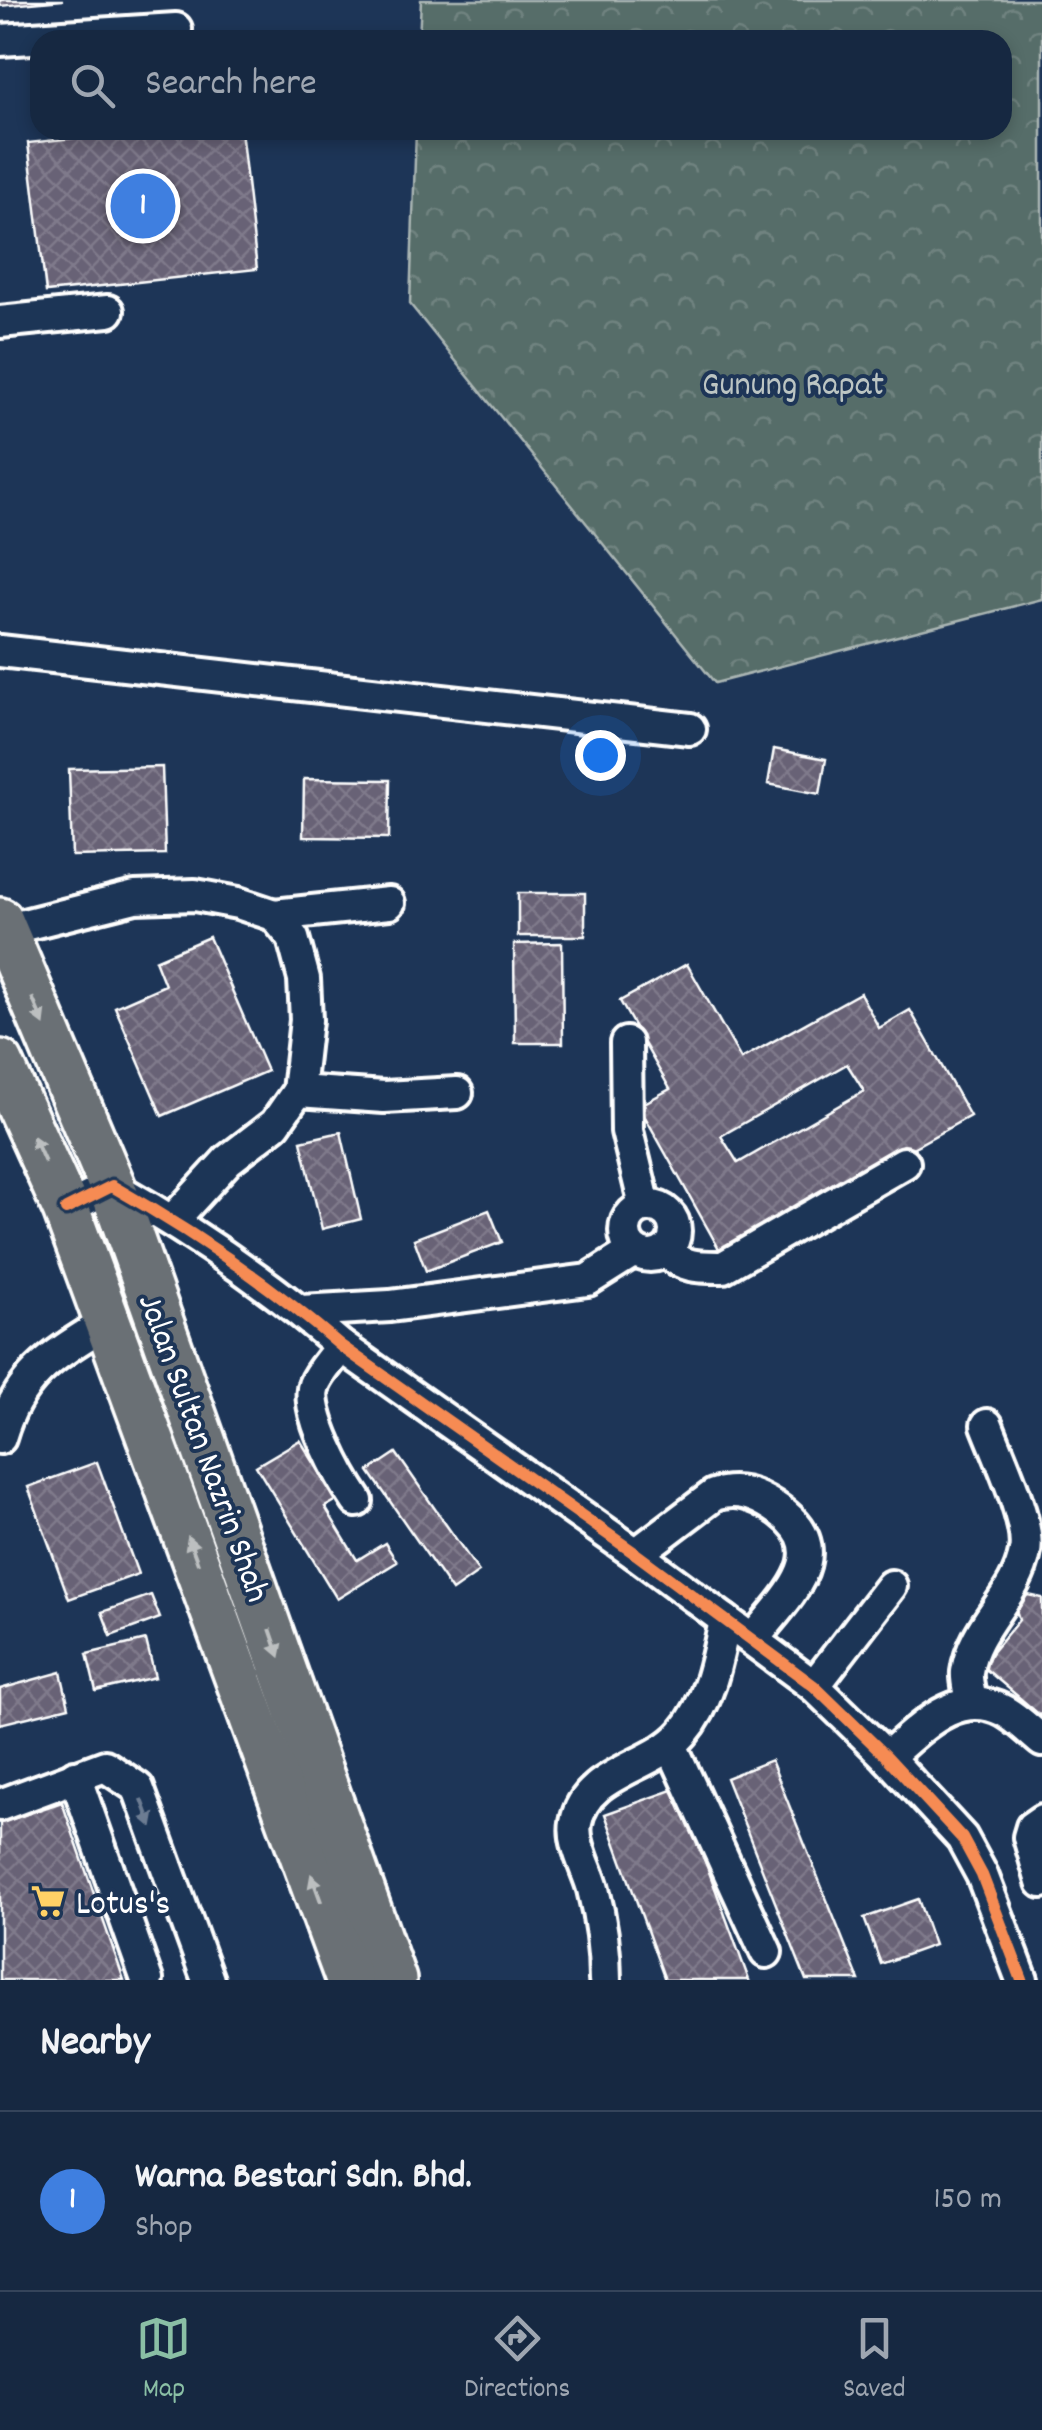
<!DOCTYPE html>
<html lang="en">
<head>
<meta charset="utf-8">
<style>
  :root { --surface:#162841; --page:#23344c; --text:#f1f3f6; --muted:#9ea6b1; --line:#35445a; --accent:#8abfa5 }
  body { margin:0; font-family:Dekko,sans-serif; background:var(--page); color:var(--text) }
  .you { position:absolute; left:600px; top:755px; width:35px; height:35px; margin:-25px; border:8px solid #fff; border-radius:50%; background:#1a73e8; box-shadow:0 0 0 15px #1a73e833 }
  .badge { display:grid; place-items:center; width:65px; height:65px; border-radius:50%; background:var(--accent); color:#fff; font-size:32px; font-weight:700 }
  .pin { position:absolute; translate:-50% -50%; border:5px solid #fff; box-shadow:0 2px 10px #0006 }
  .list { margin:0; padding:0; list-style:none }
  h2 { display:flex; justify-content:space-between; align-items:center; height:130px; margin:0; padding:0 40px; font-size:42px }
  h2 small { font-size:32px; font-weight:400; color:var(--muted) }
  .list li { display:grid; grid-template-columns:65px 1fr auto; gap:30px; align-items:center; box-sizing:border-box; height:180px; padding:0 40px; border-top:2px solid var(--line) }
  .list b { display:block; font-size:38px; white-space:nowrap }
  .list p { margin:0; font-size:32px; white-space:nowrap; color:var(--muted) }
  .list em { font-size:32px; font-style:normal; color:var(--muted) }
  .icon { flex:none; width:55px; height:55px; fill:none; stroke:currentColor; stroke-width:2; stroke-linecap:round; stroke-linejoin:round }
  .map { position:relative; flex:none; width:1042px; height:1980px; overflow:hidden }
  .search { position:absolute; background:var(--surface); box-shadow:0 5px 15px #0003; left:30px; right:30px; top:30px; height:110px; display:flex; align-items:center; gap:25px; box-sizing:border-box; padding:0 35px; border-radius:30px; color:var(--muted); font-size:38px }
  .sheet { height:310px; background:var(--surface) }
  nav { display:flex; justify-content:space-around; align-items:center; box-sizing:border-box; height:140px; border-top:2px solid var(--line); background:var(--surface); font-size:28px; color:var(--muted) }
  nav a { display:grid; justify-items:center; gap:5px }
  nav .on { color:var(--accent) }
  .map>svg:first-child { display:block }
  .forest { fill:url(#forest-crowns); stroke:#abb6b4; stroke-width:2.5 }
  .building { fill:url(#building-cross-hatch); stroke:#fff; stroke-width:2.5; fill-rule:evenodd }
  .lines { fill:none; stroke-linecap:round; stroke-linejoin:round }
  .minor-casing { stroke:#fff; stroke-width:38 }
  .highway-casing { stroke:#fff; stroke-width:52 }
  .minor { stroke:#1d3557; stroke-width:30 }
  .highway { stroke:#6a7074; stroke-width:45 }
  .cycleway-casing { stroke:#1d3557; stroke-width:19 }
  .cycleway { stroke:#f68b52; stroke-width:12 }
  .oneway { fill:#bcbfc0 }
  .oneway2 { fill:#6c7c92 }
  .labels { text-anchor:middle; stroke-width:8; stroke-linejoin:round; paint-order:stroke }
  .park-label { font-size:35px; fill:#bcc5c3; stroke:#1d3557 }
  .street-label { font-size:35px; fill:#fff; stroke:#1d3557 }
  .poi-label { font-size:35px; fill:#fff; stroke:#1d3557; text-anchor:start }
</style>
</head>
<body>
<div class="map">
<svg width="1042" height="1980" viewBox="0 0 1042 1980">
  <defs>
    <pattern id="forest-crowns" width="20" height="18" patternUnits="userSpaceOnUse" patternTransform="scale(2.5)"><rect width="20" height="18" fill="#576d69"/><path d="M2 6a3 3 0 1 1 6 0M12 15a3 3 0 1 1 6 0" fill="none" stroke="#708380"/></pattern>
    <pattern id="building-cross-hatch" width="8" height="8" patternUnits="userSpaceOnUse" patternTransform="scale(2.5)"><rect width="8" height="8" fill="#686276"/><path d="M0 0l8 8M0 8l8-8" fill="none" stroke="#7f7a8b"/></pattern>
  </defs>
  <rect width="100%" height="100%" fill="#1d3557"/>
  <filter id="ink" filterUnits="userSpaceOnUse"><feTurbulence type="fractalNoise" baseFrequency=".01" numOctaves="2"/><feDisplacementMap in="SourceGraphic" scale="20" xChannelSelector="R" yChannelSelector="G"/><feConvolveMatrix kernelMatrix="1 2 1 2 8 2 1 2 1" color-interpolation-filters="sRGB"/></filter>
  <g filter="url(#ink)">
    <!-- forest -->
    <path class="forest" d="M421,0H1042V599L715,683L410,304L416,130H1002V40H419Z"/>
    <!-- building -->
    <g class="building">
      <path d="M0,0H63L0,6Z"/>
      <path d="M147,130H241L257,269L46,292L28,143Z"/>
      <path d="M774,749L826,759L820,794L768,784Z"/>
      <path d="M162,767L165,854L72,856L69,769Z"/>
      <path d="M304,779L390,780L389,838L303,837Z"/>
      <rect x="518" y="893" width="67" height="43"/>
      <path d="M209,937L267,1071L162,1116L115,1007L165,985L155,960Z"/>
      <path d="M562,943L563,1043H515L514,944Z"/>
      <path d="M687,964L741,1059L860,993L879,1028L910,1010L970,1116L722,1254L639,1106L670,1089L620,1001ZM847,1064L864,1091L738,1163L721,1136Z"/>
      <path d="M341,1132L361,1219L322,1229L301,1141Z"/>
      <path d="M489,1210L502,1242L426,1271L414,1239Z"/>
      <path d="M300,1440L337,1500L325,1507L357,1560L385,1543L397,1562L337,1599L256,1466Z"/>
      <path d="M396,1453L479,1572L452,1591L369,1471Z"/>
      <path d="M97,1462L138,1574L69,1599L28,1487Z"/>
      <path d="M151,1595L160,1618L111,1636L102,1612Z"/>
      <path d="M1028,1595L1042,1598V1717L981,1665L1019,1620L1016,1611L1017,1601Z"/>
      <path d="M146,1640L155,1677L96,1691L87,1654Z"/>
      <path d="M61,1672L69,1707L0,1724V1689Z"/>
      <path d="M771,1760L859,1980H806L726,1778Z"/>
      <path d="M678,1788L749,1980H665L605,1814Z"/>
      <path d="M62,1802L124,1980H0V1823Z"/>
      <path d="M918,1899L934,1945L881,1964L864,1918Z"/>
    </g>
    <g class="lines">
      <!-- minor casing -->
      <g class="minor-casing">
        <g id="minor">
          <path d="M0,40L176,29"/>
          <path d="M0,322L108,311"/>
          <path d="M0,651L690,729"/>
          <path d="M274,915L389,903"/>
          <path d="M4,930L135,897L195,895L238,903L274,915L293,938L304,979L306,1020L298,1091L275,1124L228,1160L173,1220"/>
          <path d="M626,1043L627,1131L645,1206"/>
          <path d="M298,1091L384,1097L457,1093"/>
          <circle cx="650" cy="1231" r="25"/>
          <path d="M66,1209L112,1186C193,1232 271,1285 341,1346L636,1554L814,1686L887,1757L962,1838L982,1875L1022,1980"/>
          <path d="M666,1252C685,1268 699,1267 723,1267L904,1163"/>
          <path d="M301,1311L390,1306L588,1280L634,1251"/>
          <path d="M341,1346C333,1358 319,1372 314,1385C304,1412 342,1479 357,1501"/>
          <path d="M0,1438C18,1375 54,1355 107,1322"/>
          <path d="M636,1554L714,1495C737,1488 754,1494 773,1506C841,1550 788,1595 753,1639"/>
          <path d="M814,1686L891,1586"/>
          <path d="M971,1703C970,1693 966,1681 967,1672C973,1626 1017,1597 1025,1552C1031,1524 998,1454 987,1425"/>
          <path d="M671,1745L766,1952"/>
          <path d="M887,1757C920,1729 957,1687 1004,1711C1017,1718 1030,1731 1042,1741"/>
          <path d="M75,1776L147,1980"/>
          <path d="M0,1805L105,1766L138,1788L208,1980"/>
          <path d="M1042,1820L1032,1827L1029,1837L1042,1882"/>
          <path d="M605,1980C605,1948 601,1920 593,1889C588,1870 572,1843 576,1823C585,1771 652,1769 683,1733C710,1702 717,1660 725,1620"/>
        </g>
      </g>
      <!-- highway casing -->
      <g class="highway-casing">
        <g id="highway">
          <path d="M0,921L112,1186L393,1980"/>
          <path d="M0,1063L66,1209L349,1980"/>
        </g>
      </g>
      <!-- minor -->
      <use href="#minor" class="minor"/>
      <!-- highway -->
      <use href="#highway" class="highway"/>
      <!-- cycleway casing -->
      <g class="cycleway-casing">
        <path id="cycleway" d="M66,1209L112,1186C193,1232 271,1285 341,1346L636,1554L814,1686L887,1757L962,1838L982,1875L1022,1980"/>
      </g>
      <!-- cycleway -->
      <use href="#cycleway" class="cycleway"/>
    </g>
    <!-- one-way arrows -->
    <defs><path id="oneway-solid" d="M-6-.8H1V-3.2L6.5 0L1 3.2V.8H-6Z" transform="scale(2.5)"/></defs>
    <g class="oneway">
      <use href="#oneway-solid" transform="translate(38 1011) rotate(67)"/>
      <use href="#oneway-solid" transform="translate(39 1149) rotate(-114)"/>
      <use href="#oneway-solid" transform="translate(193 1550) rotate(-110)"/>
      <use href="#oneway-solid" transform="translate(275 1643) rotate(71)"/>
      <use href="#oneway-solid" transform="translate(316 1888) rotate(-110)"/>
    </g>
    <use class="oneway2" href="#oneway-solid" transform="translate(147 1813) rotate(70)"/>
  </g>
  <!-- icons -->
  <defs>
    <g id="supermarket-bare" transform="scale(2.7)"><path d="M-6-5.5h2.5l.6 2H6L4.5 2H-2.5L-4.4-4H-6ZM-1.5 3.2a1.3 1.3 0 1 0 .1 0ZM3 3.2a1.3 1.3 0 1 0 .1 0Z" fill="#ffd166" stroke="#1d3557" stroke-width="2.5" paint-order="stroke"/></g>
  </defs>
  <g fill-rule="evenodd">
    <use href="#supermarket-bare" x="48" y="1901"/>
  </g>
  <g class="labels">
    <!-- park labels -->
    <g class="park-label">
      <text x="793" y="394">Gunung Rapat</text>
    </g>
    <!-- street labels -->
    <g class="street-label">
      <text transform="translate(206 1447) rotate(70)" y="12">Jalan Sultan Nazrin Shah</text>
    </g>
    <!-- poi labels -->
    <g class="poi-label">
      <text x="76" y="1913">Lotus's</text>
    </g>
  </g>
</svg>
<div class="you"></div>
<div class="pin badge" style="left:143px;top:206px;background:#3f7fe0">1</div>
<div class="search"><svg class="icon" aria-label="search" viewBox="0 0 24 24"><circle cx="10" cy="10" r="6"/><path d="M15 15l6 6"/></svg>Search here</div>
</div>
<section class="sheet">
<h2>Nearby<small></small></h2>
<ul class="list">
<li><span class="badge" style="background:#3f7fe0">1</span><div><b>Warna Bestari Sdn. Bhd.</b><p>Shop</p></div><em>150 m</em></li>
</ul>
</section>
<nav>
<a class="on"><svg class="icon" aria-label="map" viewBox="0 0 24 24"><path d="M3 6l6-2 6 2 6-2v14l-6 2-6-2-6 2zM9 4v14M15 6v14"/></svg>Map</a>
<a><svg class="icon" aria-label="directions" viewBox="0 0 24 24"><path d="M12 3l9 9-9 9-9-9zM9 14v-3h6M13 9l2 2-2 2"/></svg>Directions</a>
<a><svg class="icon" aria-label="saved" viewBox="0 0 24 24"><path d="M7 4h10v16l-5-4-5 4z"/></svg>Saved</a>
</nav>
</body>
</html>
